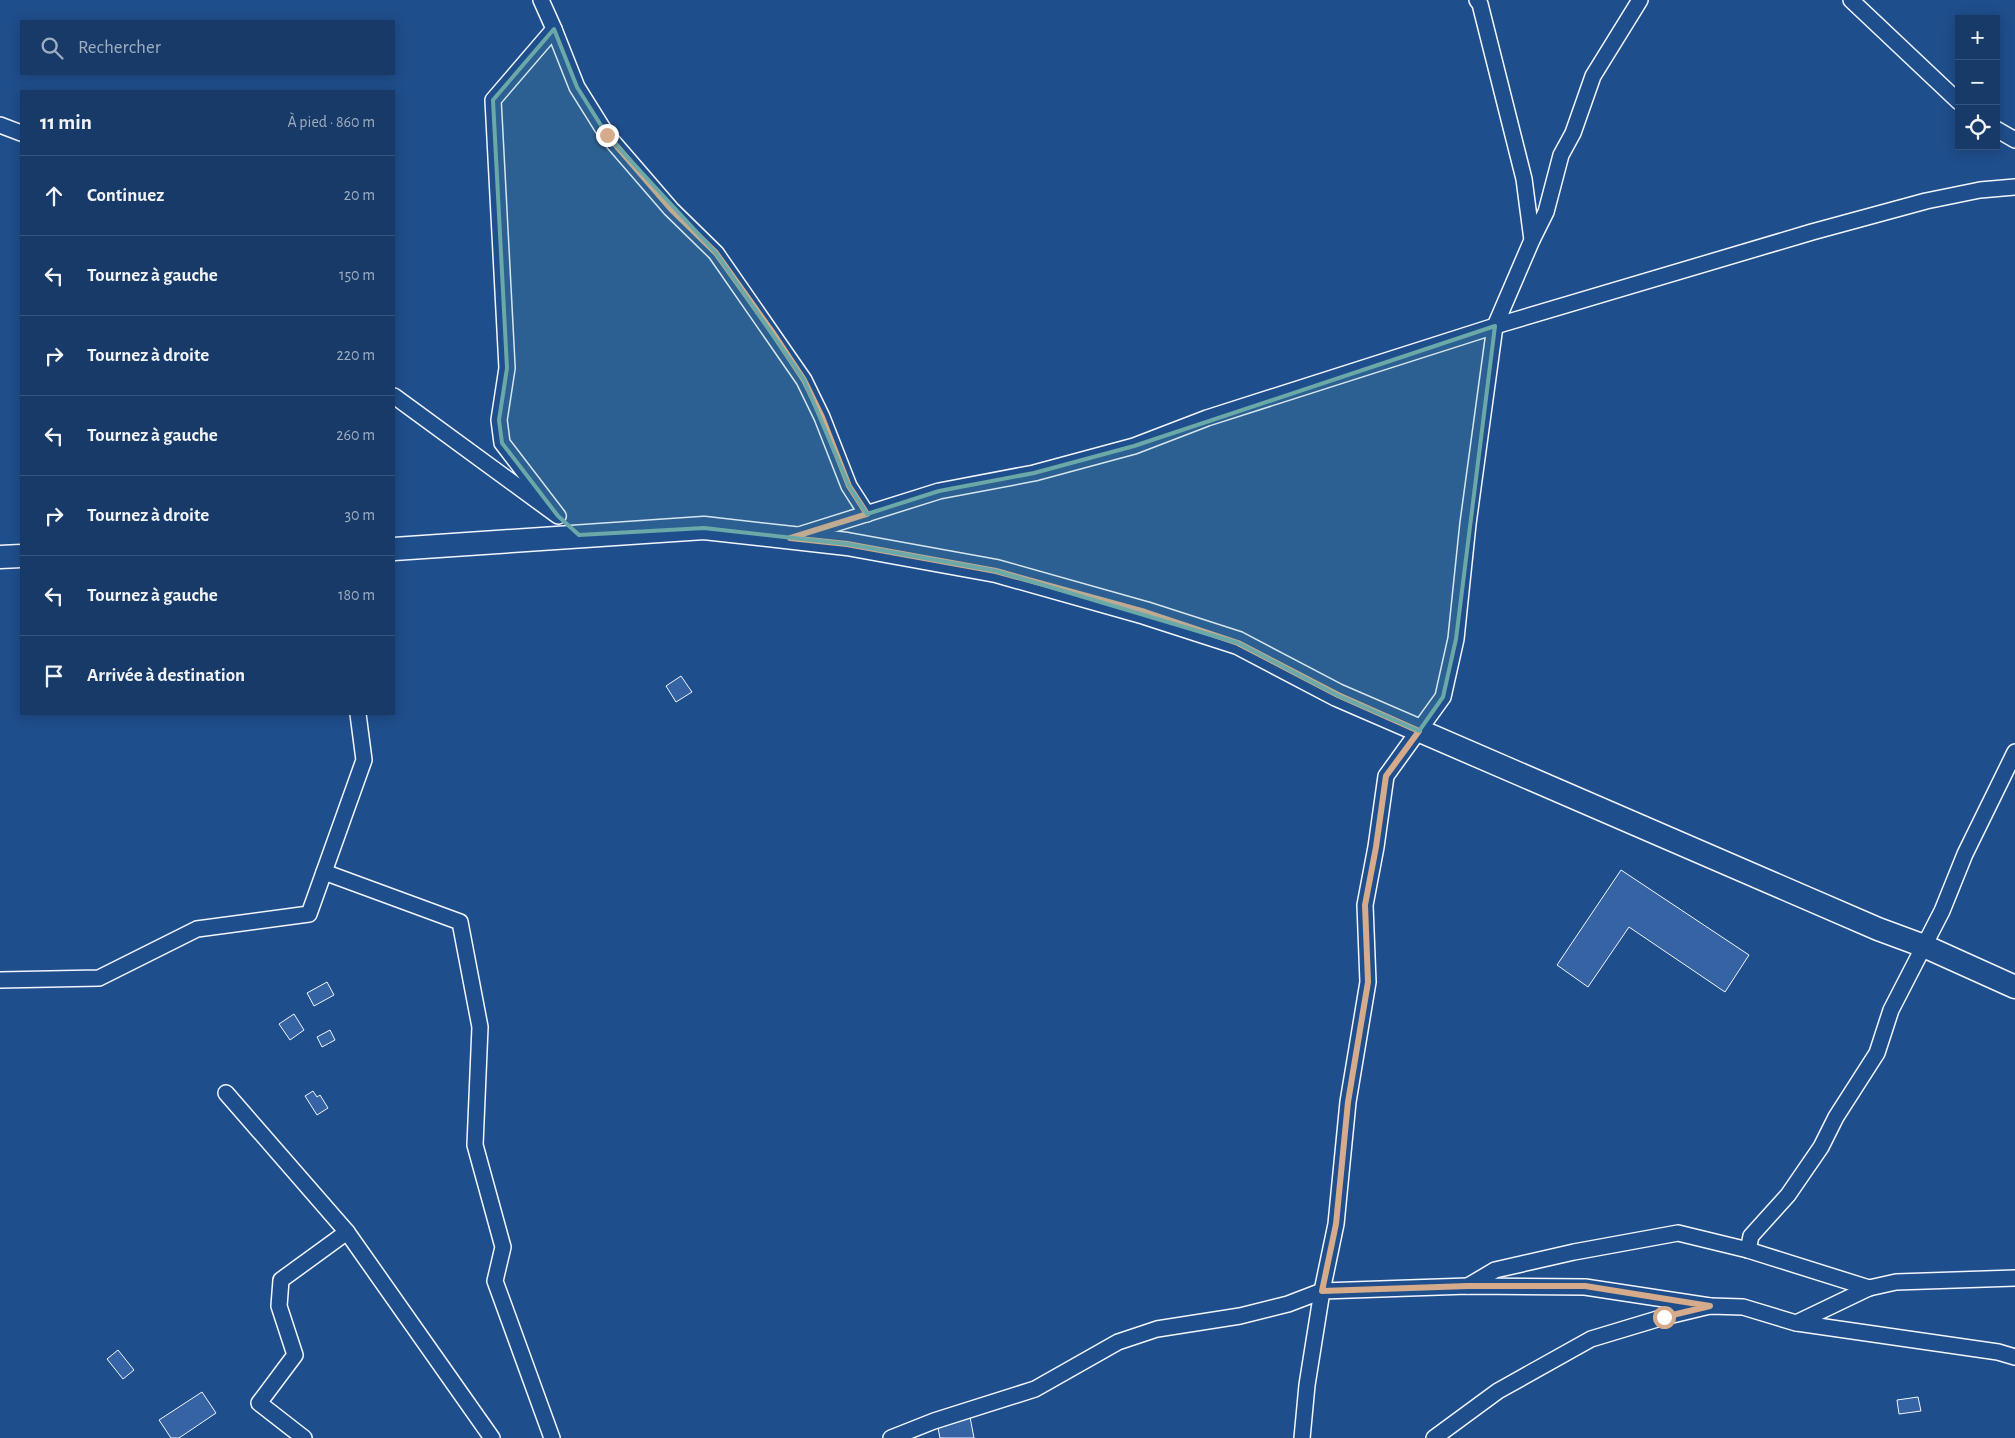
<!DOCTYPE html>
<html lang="fr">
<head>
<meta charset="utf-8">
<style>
  :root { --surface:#173a69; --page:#244571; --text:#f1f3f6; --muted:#9eadc0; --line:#36547d }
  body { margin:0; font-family:"Alegreya Sans",sans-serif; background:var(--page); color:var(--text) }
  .controls { position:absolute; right:15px; top:15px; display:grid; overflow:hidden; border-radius:0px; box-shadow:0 2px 12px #0003 }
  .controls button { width:45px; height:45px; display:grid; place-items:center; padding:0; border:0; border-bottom:1px solid var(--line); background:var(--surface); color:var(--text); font:25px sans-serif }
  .stop { position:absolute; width:15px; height:15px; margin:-11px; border:4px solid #d6ab8b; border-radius:50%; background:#fff }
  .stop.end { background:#d6ab8b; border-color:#fff; box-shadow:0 1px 5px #0008 }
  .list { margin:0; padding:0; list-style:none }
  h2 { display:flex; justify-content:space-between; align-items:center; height:65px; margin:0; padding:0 20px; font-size:21px }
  h2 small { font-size:16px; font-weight:400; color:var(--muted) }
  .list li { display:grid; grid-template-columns:32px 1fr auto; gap:15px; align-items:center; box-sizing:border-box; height:80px; padding:0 20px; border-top:1px solid var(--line) }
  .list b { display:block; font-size:19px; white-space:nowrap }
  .list em { font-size:16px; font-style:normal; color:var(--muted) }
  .icon { flex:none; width:28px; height:28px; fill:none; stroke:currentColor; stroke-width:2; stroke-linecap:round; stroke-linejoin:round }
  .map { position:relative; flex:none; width:2015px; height:1438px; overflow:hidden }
  .search { position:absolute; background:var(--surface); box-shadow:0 2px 12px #0003; left:20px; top:20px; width:375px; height:55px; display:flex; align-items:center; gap:12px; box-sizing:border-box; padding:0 18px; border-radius:0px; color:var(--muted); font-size:19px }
  .panel { position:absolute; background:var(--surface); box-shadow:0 2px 12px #0003; left:20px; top:90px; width:375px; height:625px; border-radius:0px }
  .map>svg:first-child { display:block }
  .building { fill:#3563a3; stroke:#f2f6ff }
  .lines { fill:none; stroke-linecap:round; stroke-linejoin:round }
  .street-casing { stroke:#f2f6ff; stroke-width:18 }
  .secondary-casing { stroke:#f2f6ff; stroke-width:25 }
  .street { stroke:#1f4e8c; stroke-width:15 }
  .secondary { stroke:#1f4e8c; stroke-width:22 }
  .route { stroke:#d6ab8b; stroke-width:6 }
  .marked { fill:#6aa9a8; fill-opacity:0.2; stroke:#6aa9a8; stroke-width:4; stroke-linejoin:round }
</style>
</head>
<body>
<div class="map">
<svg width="2015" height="1438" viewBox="0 0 2015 1438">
  <rect width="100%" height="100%" fill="#1f4e8c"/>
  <!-- building -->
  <g class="building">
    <path d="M681,676L692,692L676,702L666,686Z"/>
    <path d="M1621,870L1749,955L1725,992L1629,927L1588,987L1557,965Z"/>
    <path d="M327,982L334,995L314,1006L307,993Z"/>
    <path d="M294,1014L304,1030L290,1040L279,1024Z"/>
    <path d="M330,1030L335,1040L322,1047L317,1037Z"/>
    <path d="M313,1091L317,1097L320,1095L328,1108L317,1115L305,1096Z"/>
    <path d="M118,1350L134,1370L123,1379L107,1359Z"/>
    <path d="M202,1392L216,1413L179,1438H171L159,1420Z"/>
    <path d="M1918,1397L1921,1411L1899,1414L1897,1400Z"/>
    <path d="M970,1417L974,1438H940L937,1423Z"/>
  </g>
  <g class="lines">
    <!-- street casing -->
    <g class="street-casing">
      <g id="street">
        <path d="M1851,0L1959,102"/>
        <path d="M554,29L577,87L607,135L671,209L716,253L804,380L822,417L849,486L867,514"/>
        <path d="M0,125L21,133"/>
        <path d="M1996,129L2015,140"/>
        <path d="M1532,240L1546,212L1561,155L1573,133L1593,76L1640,0"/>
        <path d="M394,396L558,516L502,443L499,420L507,368L493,100L554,29L541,0"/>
        <path d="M799,535L939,491L1034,473L1134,446L1207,418L1495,326L1812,232L1926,201L1980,190L2015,187"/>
        <path d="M324,872L460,922L480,1027L475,1145L503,1247L495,1281L552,1438"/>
        <path d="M0,980L99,978L197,929L309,914L364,760L358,714"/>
        <path d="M226,1093L347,1232L492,1438"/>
        <path d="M1748,1250L1751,1236L1788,1195L1821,1147L1836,1117L1877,1053L1891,1010L1942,911L1965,854L2015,752"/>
        <path d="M1468,1286L1495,1270L1574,1252L1678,1233L1748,1250L1869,1288"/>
        <path d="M1797,1323L1998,1352L2015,1357"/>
        <path d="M304,1438L259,1403L295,1355L279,1306L281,1280L347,1232"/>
        <path d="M891,1438L934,1421L1035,1389L1118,1342L1157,1329L1240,1316L1288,1304L1322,1291L1468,1286L1585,1287L1710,1306"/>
        <path d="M1302,1438L1307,1385L1322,1291L1336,1224L1348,1102L1368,982L1365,905L1376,847L1386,776L1443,697L1456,639L1468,524L1495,326L1532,240L1524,179L1480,4L1477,0"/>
        <path d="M1434,1438L1498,1391L1591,1339L1664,1317L1710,1306L1743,1307L1796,1323L1869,1288L1896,1282L2015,1278"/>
      </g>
    </g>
    <!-- secondary casing -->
    <g class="secondary-casing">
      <g id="secondary">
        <path d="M394,549L704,528L847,544L996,571L1145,613L1238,643L1337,695L1878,929L1924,946L2015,987"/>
        <path d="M0,557L21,556"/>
      </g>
    </g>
    <!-- street -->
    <use href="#street" class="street"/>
    <!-- secondary -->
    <use href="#secondary" class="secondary"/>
  </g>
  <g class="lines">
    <!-- route -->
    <path class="route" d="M607,135L671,209L716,253L773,333L804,380L822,417L849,486L867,514L790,538L847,544L996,571L1145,612L1238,643L1338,695L1419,731L1386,776L1376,847L1365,905L1368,982L1348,1102L1336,1224L1322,1291L1468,1286H1585L1710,1306L1664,1317"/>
  </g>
  <!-- marked area -->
  <path class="marked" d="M554,29L577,87L607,135L716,253L804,380L849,486L867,514L939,491L1034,473L1134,446L1495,326L1456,639L1443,697L1419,731L1337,695L1238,643L996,571L847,544L704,528L579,535L558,516L502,443L499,420L507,368L493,100Z"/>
</svg>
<div class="controls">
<button>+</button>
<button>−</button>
<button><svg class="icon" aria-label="locate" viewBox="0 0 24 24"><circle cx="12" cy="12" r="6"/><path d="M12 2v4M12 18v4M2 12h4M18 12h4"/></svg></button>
</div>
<div class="stop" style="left:1664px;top:1317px"></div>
<div class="stop end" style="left:607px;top:135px"></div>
<div class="search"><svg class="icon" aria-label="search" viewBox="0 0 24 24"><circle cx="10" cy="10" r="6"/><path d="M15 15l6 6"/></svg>Rechercher</div>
<section class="panel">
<h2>11 min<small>À pied · 860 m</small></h2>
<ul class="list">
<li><svg class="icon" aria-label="ahead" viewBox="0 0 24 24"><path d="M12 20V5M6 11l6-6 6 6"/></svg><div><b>Continuez</b></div><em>20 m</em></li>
<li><svg class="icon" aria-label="left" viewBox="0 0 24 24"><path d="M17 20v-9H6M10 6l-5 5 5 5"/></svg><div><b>Tournez à gauche</b></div><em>150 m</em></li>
<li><svg class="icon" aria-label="right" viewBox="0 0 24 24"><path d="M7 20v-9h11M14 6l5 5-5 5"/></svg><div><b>Tournez à droite</b></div><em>220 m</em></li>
<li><svg class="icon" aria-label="left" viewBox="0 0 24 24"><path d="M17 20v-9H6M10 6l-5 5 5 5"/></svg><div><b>Tournez à gauche</b></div><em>260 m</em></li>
<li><svg class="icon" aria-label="right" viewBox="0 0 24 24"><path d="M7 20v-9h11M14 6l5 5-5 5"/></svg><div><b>Tournez à droite</b></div><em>30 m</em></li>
<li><svg class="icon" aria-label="left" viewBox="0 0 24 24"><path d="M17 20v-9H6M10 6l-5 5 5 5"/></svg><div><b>Tournez à gauche</b></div><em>180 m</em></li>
<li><svg class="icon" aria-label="arrive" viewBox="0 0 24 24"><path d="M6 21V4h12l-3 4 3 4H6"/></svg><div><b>Arrivée à destination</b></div></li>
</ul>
</section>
</div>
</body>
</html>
